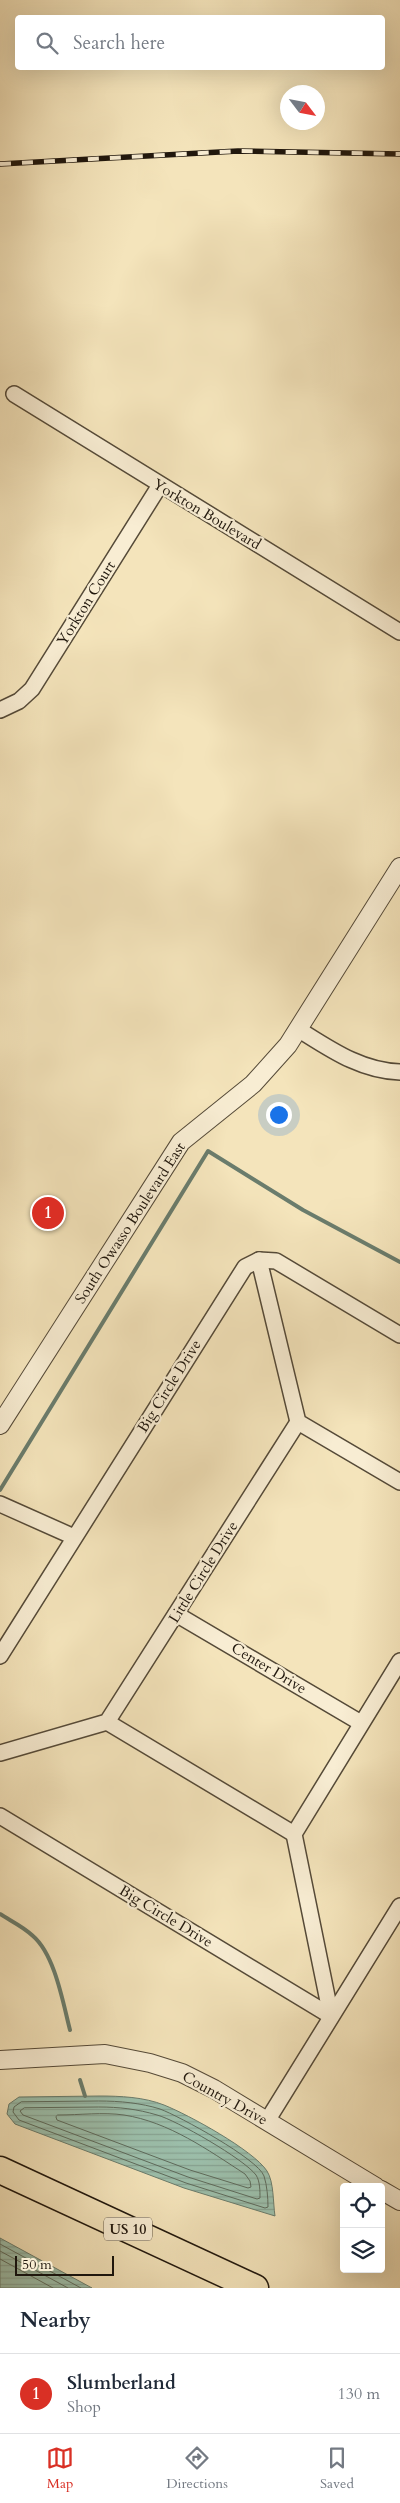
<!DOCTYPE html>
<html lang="en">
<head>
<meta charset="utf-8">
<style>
  :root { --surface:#fff; --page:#f2f2f3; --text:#1f2937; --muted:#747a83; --line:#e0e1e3; --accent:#d93025 }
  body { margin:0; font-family:Cardo,serif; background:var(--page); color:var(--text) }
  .controls { position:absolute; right:15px; bottom:15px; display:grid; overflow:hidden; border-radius:5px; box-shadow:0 5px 20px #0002 }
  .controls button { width:45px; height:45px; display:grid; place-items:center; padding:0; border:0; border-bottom:1px solid var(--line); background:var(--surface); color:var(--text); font:25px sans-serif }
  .compass { position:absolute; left:280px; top:85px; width:45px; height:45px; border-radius:50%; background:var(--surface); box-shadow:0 5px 20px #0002; rotate:122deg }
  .scale { position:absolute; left:15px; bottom:12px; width:99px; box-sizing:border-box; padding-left:5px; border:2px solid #20170d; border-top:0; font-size:14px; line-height:18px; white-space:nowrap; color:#20170d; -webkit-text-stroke:4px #f8edd3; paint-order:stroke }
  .you { position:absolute; left:278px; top:1114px; width:18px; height:18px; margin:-12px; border:4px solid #fff; border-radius:50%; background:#1a73e8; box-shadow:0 0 0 8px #1a73e833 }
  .badge { display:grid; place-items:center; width:32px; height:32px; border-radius:50%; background:var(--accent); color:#fff; font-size:16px; font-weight:700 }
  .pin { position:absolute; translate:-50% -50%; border:2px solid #fff; box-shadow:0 1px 5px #0006 }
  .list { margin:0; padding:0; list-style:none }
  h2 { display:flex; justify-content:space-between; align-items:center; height:65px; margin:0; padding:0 20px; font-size:21px }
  h2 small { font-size:16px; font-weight:400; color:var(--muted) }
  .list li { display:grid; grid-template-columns:32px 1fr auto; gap:15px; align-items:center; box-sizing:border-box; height:80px; padding:0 20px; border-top:1px solid var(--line) }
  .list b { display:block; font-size:19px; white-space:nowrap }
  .list p { margin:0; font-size:16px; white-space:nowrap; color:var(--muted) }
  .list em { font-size:16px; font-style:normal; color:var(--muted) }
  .icon { flex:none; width:28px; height:28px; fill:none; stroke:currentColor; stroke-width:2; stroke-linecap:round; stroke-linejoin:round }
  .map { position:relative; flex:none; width:400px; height:2288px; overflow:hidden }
  .search { position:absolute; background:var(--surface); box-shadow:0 5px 20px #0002; left:15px; right:15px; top:15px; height:55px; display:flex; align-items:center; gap:12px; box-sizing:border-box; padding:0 18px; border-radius:5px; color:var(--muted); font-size:19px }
  .sheet { height:145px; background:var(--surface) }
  nav { display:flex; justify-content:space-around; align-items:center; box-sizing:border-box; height:70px; border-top:1px solid var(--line); background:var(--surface); font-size:14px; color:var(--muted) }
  nav a { display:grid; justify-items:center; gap:2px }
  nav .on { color:var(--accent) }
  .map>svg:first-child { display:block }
  .water { fill:url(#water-rules); stroke:#6a7c6c }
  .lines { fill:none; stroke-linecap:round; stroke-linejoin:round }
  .shore { stroke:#5e6b5c; stroke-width:1 }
  .stream { stroke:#6a7c6c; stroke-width:4 }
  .minor-casing { stroke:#554a38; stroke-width:18 }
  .tertiary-casing { stroke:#554a38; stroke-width:20 }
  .motorway-casing { stroke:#20170d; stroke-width:29 }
  .minor { stroke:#f8edd3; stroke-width:15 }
  .tertiary { stroke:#f8edd3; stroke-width:18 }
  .motorway { stroke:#f4e4bb; stroke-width:26 }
  .rail-casing { stroke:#20170d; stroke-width:5.5 }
  .rail { stroke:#f8edd3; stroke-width:4; stroke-dasharray:11; stroke-linecap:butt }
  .labels { text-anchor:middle; stroke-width:4.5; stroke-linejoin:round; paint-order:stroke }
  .shield { fill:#f8edd3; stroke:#615748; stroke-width:1 }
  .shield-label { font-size:14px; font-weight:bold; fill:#20170d }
  .street-label { font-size:15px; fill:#20170d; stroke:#f8edd3 }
</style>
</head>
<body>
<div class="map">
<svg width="400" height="2288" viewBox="0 0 400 2288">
  <defs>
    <pattern id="water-rules" width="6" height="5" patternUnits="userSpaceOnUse" patternTransform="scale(1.25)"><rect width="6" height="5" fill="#9cbfab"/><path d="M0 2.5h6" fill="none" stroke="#86a392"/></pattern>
  </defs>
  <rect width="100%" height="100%" fill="#f4e4bb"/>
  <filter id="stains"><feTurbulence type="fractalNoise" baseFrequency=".004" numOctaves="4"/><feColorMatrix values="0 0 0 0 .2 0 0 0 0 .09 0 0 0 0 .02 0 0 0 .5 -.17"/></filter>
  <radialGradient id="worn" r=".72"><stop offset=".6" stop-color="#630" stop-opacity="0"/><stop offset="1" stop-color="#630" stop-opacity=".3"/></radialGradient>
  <!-- water -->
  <g class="water">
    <path d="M99,2096C120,2096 144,2097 164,2105C189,2115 253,2150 267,2171C274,2182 273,2203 275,2216L184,2188L15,2124L7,2114L9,2104L19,2097Z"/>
    <path d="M0,2238L92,2288H0Z"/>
  </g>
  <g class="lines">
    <!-- shore -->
    <g class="shore">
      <path d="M99,2101C120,2101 141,2103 160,2109C179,2116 258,2159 264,2176C267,2185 268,2198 268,2207L265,2208L186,2183L19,2120L13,2112L14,2107L21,2102Z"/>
      <path d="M99,2107C119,2107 137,2109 157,2115C176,2120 244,2159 256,2175C260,2181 260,2191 260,2198L257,2199L188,2177L23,2115L20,2111L24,2108Z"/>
      <path d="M58,2115C80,2115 103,2112 124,2115C169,2122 208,2150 245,2174L250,2181L251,2187L248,2188L190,2170L57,2120L56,2117Z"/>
      <path d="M0,2244L81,2288"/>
      <path d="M0,2251L68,2288"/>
      <path d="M0,2259L53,2288"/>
    </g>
    <!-- stream -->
    <g class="stream">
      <path d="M0,1490L208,1151L303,1210L400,1262"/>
      <path d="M0,1914C11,1921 24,1927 33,1936C55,1955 63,2003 70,2030"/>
      <path d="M80,2080L85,2096"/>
    </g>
    <!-- minor casing -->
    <g class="minor-casing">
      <g id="minor">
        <path d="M14,394L400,632"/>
        <path d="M0,710L19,701L32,689L160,485"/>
        <path d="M298,1029C330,1049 361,1071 400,1072"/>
        <path d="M259,1260L298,1422L400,1482"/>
        <path d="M0,1504L74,1537"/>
        <path d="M176,1614L361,1723"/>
        <path d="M0,1656L245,1267L259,1260L276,1261L400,1335"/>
        <path d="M107,1722L294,1834"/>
        <path d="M0,1753L107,1722L298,1422"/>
        <path d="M0,1816L331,2016"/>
        <path d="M331,2016L294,1834L400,1661"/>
        <path d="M267,2121L400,1906"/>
      </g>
    </g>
    <!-- tertiary casing -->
    <g class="tertiary-casing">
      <g id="tertiary">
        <path d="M0,1425L181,1142L253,1084L288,1045L400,867"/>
        <path d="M0,2060L105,2054L150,2063L182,2073L214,2089L376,2187"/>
        <path d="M381,2190L400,2201"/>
      </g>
    </g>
    <!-- motorway casing -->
    <g class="motorway-casing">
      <path id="motorway" d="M0,2170L255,2288"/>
    </g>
    <!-- minor -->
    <use href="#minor" class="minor"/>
    <!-- tertiary -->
    <use href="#tertiary" class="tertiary"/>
    <!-- motorway -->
    <use href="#motorway" class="motorway"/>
    <!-- rail casing -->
    <g class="rail-casing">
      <path id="rail" d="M0,164L238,151L400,154"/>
    </g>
    <!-- rail -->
    <use href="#rail" class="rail"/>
  </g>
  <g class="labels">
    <!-- shield labels -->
    <rect class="shield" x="104" y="2217.5" width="48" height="23" rx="4"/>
    <g class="shield-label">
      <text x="128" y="2234">US 10</text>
    </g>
    <!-- street labels -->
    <g class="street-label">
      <text transform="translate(207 514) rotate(31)" y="5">Yorkton Boulevard</text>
      <text transform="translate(86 603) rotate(-58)" y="5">Yorkton Court</text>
      <text transform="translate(130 1223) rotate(-57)" y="5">South Owasso Boulevard East</text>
      <text transform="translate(169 1386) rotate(-58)" y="5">Big Circle Drive</text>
      <text transform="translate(203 1572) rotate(-58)" y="5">Little Circle Drive</text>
      <text transform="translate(269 1668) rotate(31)" y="5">Center Drive</text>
      <text transform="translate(166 1916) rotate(31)" y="5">Big Circle Drive</text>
      <text transform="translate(225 2098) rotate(29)" y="5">Country Drive</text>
    </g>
  </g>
  <rect width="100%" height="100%" filter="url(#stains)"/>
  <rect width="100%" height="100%" fill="url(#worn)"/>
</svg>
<div class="controls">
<button><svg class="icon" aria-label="locate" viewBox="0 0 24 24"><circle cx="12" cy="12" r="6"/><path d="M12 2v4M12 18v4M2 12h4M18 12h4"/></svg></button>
<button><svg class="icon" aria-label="layers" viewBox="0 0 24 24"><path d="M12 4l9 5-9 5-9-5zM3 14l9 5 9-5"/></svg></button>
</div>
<svg class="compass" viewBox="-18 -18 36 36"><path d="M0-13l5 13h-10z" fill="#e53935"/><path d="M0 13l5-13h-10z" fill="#747a83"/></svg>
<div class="scale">50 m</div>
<div class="you"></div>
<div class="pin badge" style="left:48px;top:1213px">1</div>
<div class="search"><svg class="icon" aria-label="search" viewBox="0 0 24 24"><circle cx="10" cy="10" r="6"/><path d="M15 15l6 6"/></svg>Search here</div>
</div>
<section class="sheet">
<h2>Nearby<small></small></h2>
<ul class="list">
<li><span class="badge">1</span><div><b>Slumberland</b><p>Shop</p></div><em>130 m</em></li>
</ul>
</section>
<nav>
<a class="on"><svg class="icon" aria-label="map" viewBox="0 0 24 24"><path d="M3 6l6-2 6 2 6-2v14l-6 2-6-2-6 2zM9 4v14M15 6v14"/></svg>Map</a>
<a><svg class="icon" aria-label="directions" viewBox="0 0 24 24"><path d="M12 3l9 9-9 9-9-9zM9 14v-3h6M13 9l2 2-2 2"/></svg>Directions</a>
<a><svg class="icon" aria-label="saved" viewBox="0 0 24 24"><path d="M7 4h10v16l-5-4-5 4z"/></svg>Saved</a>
</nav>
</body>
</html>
